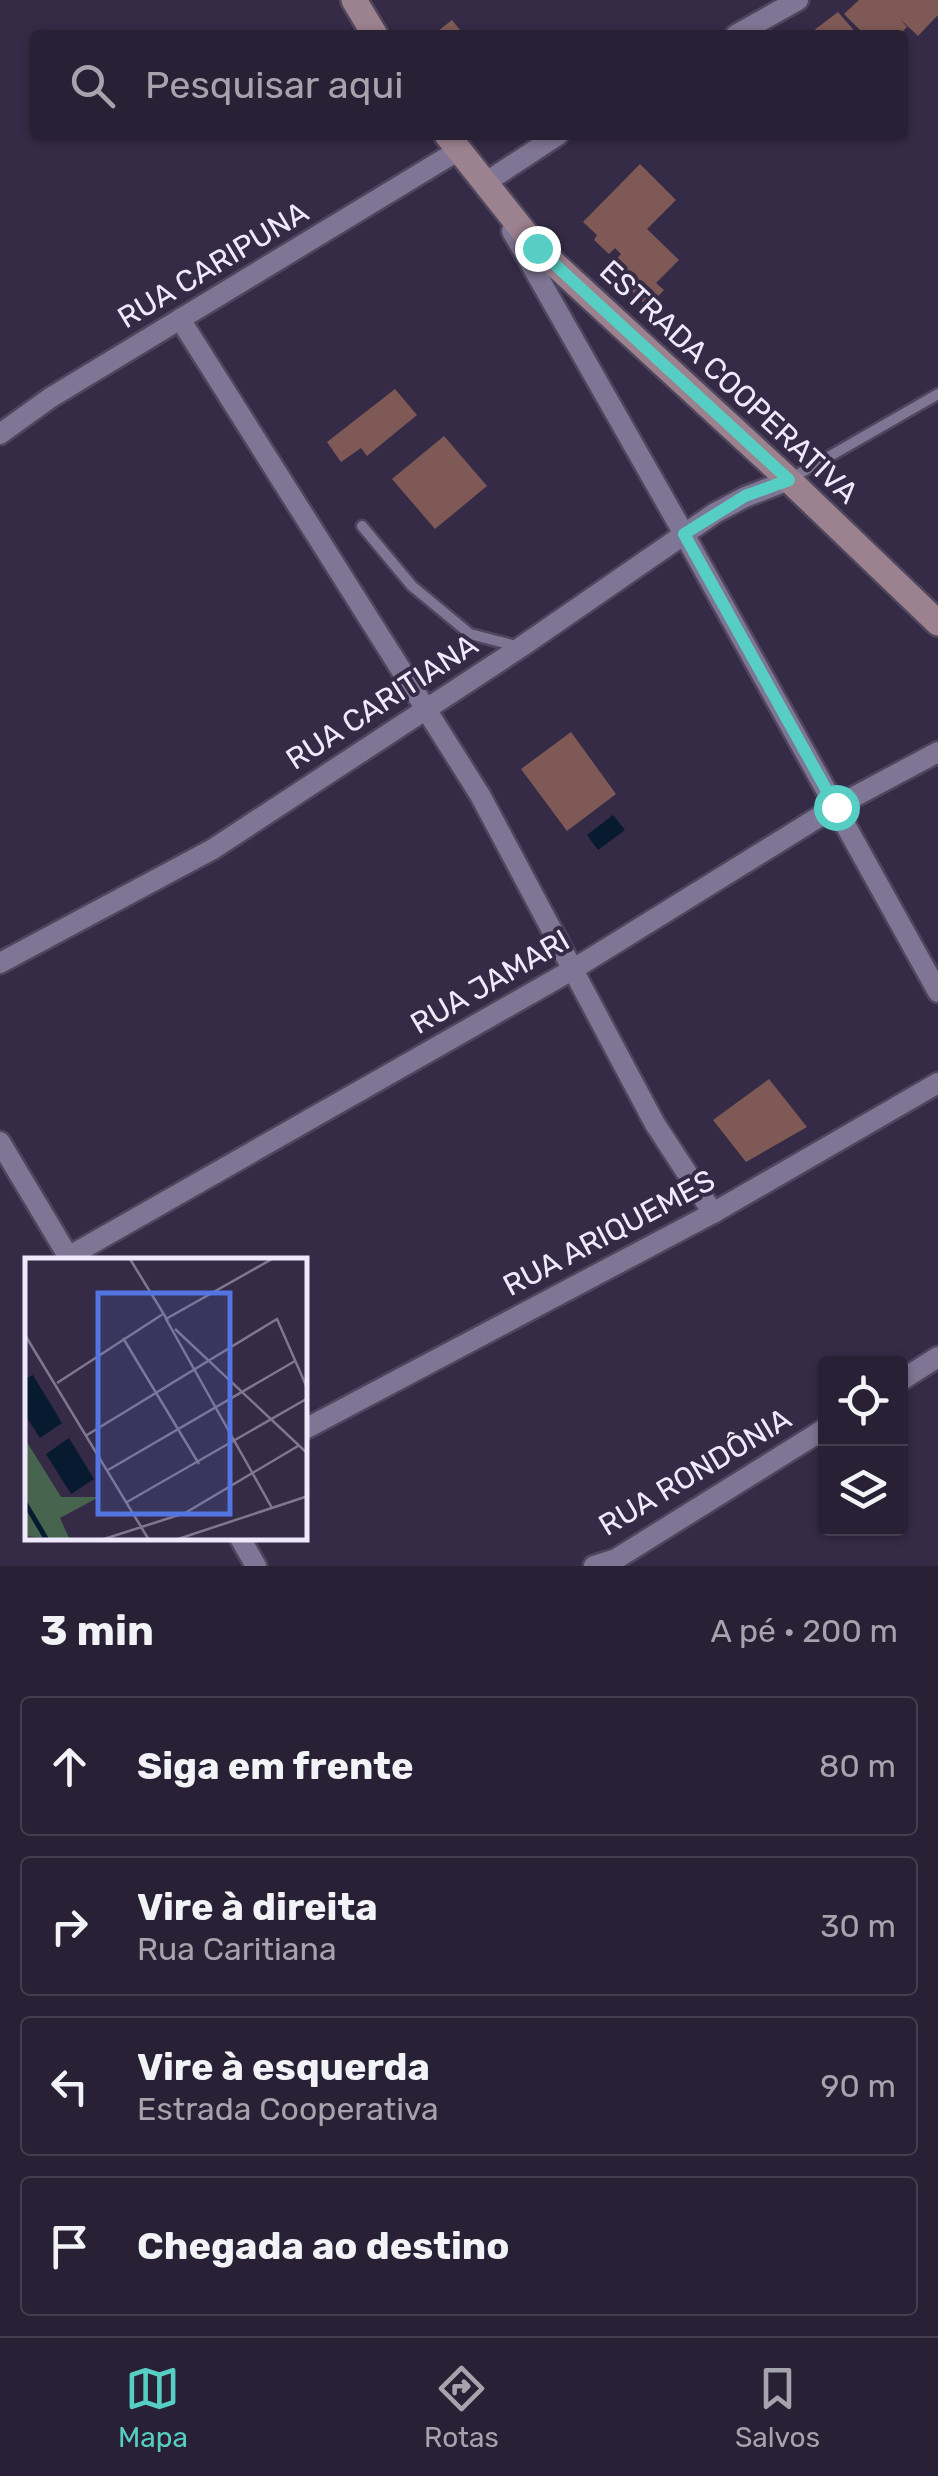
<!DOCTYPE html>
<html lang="pt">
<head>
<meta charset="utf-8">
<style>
  :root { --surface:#282034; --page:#342d40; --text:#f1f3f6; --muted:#a5a3ac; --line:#443e4f; --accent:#56cec3 }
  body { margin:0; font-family:Rubik,sans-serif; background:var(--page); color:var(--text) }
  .controls { position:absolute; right:30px; bottom:30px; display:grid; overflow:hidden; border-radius:10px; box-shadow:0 2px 8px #0004 }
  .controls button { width:90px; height:90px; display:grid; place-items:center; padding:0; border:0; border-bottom:2px solid var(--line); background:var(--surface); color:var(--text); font:50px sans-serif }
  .stop { position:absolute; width:30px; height:30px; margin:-22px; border:8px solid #56cec3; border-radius:50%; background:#fff }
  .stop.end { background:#56cec3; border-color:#fff; box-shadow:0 2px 10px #0008 }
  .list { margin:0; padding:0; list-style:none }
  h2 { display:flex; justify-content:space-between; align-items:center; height:130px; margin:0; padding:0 40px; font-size:42px }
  h2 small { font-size:32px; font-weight:400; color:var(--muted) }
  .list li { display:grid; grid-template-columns:65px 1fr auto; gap:30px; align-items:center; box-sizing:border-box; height:140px; margin:0 20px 20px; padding:0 20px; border:2px solid var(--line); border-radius:10px }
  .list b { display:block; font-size:38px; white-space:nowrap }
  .list p { margin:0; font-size:32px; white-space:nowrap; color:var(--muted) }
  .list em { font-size:32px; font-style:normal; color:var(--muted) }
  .icon { flex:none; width:55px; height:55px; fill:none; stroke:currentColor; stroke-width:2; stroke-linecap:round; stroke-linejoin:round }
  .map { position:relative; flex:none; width:938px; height:1566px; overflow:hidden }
  .search { position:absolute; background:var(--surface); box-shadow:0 2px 8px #0004; left:30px; right:30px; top:30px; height:110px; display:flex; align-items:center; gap:25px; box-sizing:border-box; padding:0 35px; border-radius:10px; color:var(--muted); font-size:38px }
  .sheet { height:770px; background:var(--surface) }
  nav { display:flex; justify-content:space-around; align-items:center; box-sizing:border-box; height:140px; border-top:2px solid var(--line); background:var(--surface); font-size:28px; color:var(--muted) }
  nav a { display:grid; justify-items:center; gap:5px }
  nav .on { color:var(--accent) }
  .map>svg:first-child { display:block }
  .water { fill:#071a2f }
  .building { fill:#7e5956 }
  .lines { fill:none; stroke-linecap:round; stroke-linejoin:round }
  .lane-casing { stroke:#4f465d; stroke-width:15 }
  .street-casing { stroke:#4f465d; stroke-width:25 }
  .secondary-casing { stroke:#4f465d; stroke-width:30 }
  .lane { stroke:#7f7594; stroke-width:10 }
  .street { stroke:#7f7594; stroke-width:20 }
  .secondary { stroke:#9c818e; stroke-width:25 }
  .route { stroke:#56cec3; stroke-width:12 }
  .labels { text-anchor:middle; stroke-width:8; stroke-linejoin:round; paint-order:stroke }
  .street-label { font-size:30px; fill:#efe9fb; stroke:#352b46 }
  .inset-river { fill:none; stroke:#071a2f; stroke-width:5 }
  .inset-road { fill:none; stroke:#7f778e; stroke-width:2.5 }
  .view { fill:#5275e1; fill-opacity:0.15; stroke:#5275e1; stroke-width:5 }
  .inset-edge { fill:none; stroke:#efe9fb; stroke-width:5 }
</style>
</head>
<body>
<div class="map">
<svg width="938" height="1566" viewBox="0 0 938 1566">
  <rect width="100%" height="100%" fill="#352b46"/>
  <!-- water -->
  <path class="water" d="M613,815L625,830L598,850L587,835Z"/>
  <!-- building -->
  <g class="building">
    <path d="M859,0H938V15L918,36L900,19L907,27L899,35H865L844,14Z"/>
    <path d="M838,12L858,35H816L813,31Z"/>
    <path d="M452,20L464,35H433Z"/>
    <path d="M640,164L676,200L647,229L679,260L656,283L664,290L648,307L619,279L623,275L612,264L621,254L615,248L609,254L594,240L597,235L583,222Z"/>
    <path d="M395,389L417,415L367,456L361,448L341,462L327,442Z"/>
    <path d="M444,436L487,486L435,529L392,479Z"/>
    <path d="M571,732L616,794L567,831L521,769Z"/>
    <path d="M769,1079L807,1127L746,1162L713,1120Z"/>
  </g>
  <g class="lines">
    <!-- lane casing -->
    <g class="lane-casing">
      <g id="lane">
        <path d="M790,479L938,394"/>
        <path d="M362,526L412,586L470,634L520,647"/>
      </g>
    </g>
    <!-- street casing -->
    <g class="street-casing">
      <g id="street">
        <path d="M736,35L798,0"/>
        <path d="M491,192L485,183L558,135"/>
        <path d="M512,231L684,534L938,992"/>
        <path d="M180,319L480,795L655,1124L713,1213"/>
        <path d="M0,434L50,398L459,150"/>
        <path d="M0,963L213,849L521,647L715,513L745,497L789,480"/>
        <path d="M0,1142L71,1261"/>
        <path d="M68,1257L572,970L835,807L938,752"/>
        <path d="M900,1381L938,1357"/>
        <path d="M305,1429L713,1213L938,1083"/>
        <path d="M240,1538L256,1566"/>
        <path d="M594,1566L616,1559L826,1428"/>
      </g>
    </g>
    <!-- secondary casing -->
    <g class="secondary-casing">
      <g id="secondary">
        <path d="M354,0L375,35"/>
        <path d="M447,135L537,248L789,480L938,623"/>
      </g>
    </g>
    <!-- lane -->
    <use href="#lane" class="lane"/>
    <!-- street -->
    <use href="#street" class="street"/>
    <!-- secondary -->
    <use href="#secondary" class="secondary"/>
  </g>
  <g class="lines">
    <!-- route -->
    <path class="route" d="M537,248L789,480L745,496L684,534L836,807"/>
  </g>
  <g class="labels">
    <!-- street labels -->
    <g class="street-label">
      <text transform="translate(213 265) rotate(-31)" y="10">RUA CARIPUNA</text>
      <text transform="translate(729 382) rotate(43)" y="10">ESTRADA COOPERATIVA</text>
      <text transform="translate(382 702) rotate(-33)" y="10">RUA CARITIANA</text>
      <text transform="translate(490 982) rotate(-30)" y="10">RUA JAMARI</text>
      <text transform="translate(609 1233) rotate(-28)" y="10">RUA ARIQUEMES</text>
      <text transform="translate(695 1472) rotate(-31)" y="10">RUA RONDÔNIA</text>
    </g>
  </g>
  <!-- overview -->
  <g transform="translate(25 1258)">
    <rect width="282" height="282" fill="#352b46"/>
    <path d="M0,181L36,239H74L35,260L45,282L0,278Z" fill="#46644e"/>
    <path d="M8,117L37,165L15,180L0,157V121ZM44,180L69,221L46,236L21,196Z" fill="#071a2f"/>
    <path class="inset-river" d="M0,245L22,282"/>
    <path class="inset-road" d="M105,1L143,63M247,1L141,61L247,250M150,71L283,196M0,77L124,282M98,80L174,206M32,125L138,56M62,177L252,61L283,132M83,212L270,103M102,244L283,140M76,282L160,255L273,188M150,282L283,238"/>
    <path class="view" d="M73,35H205V256H73Z"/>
    <rect width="282" height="282" class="inset-edge"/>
  </g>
</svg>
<div class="controls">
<button><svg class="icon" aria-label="locate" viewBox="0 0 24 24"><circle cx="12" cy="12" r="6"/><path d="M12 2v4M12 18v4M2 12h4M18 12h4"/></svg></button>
<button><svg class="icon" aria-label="layers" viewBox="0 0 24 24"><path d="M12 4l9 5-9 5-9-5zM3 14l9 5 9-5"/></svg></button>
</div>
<div class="stop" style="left:836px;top:807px"></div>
<div class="stop end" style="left:537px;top:248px"></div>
<div class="search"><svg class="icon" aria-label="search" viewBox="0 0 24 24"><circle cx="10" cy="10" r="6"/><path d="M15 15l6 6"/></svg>Pesquisar aqui</div>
</div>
<section class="sheet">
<h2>3 min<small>A pé · 200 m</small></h2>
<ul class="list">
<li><svg class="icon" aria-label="ahead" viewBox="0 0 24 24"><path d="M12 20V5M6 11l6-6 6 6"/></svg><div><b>Siga em frente</b></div><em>80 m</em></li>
<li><svg class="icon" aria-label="right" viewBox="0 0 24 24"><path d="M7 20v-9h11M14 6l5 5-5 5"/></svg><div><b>Vire à direita</b><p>Rua Caritiana</p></div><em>30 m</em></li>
<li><svg class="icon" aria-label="left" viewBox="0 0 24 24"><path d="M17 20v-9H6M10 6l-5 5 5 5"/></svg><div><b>Vire à esquerda</b><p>Estrada Cooperativa</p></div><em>90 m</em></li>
<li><svg class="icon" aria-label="arrive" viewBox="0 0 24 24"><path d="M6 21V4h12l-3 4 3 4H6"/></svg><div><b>Chegada ao destino</b></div></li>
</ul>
</section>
<nav>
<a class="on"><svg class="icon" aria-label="map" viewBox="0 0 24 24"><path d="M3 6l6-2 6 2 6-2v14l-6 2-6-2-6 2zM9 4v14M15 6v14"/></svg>Mapa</a>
<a><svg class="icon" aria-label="directions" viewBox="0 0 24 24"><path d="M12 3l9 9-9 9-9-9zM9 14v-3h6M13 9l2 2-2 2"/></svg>Rotas</a>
<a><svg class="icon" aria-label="saved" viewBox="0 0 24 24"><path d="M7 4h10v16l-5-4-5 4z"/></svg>Salvos</a>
</nav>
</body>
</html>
